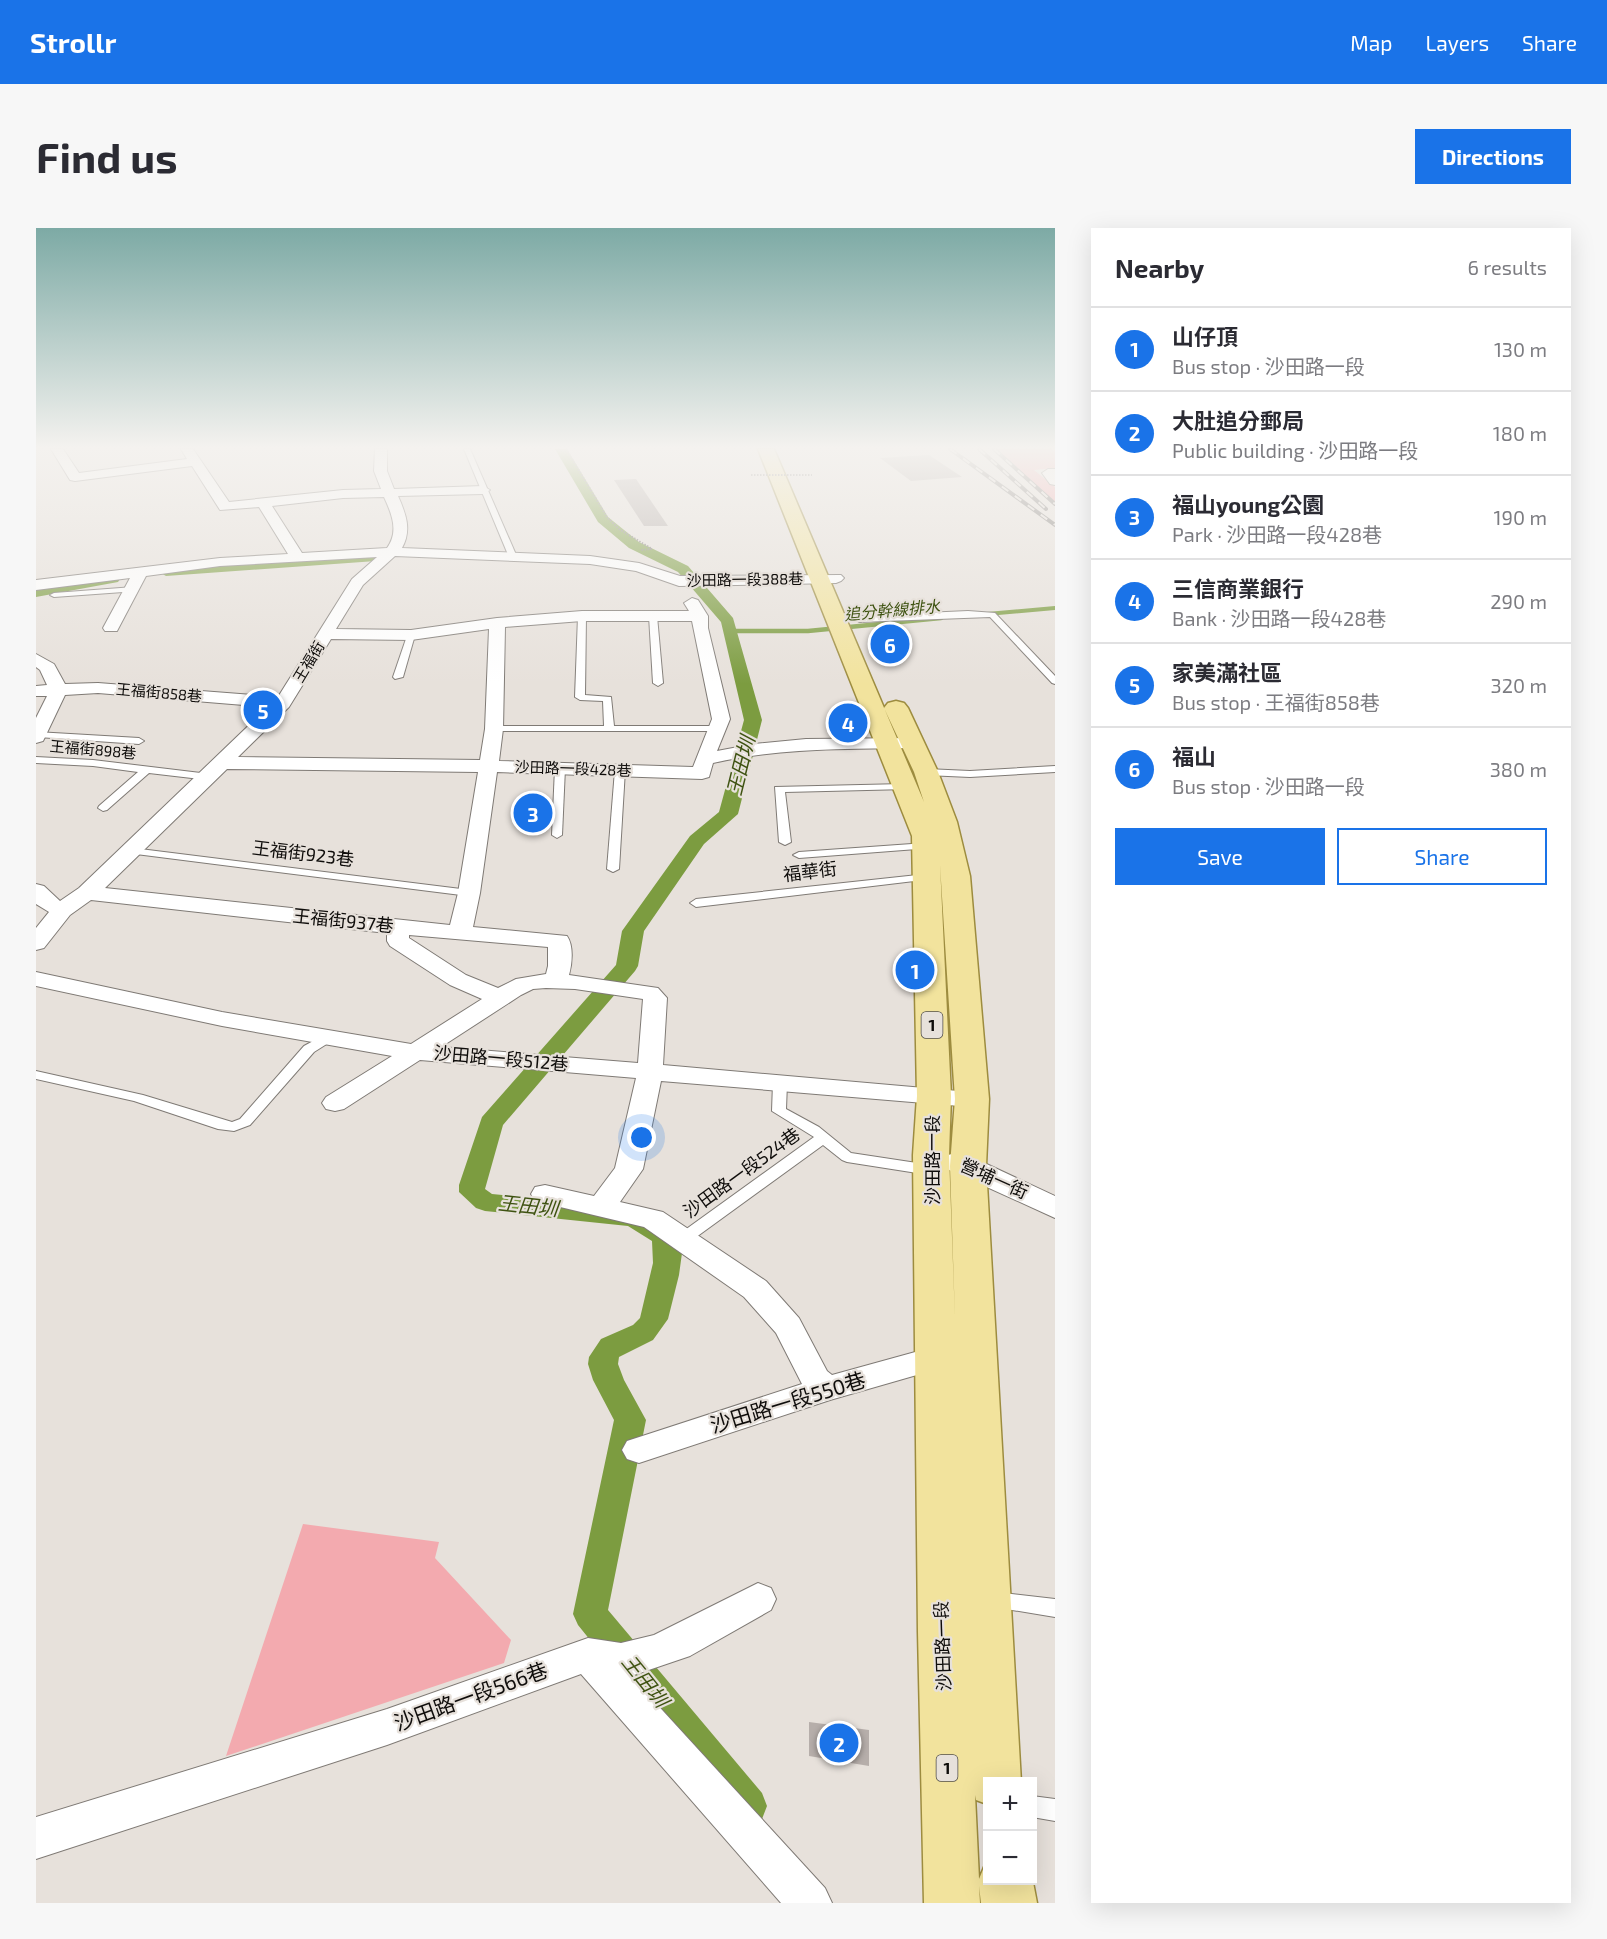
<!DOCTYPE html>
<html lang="en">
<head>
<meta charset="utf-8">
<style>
  :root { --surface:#fff; --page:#f7f7f7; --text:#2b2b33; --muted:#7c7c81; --line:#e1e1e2; --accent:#1a73e8 }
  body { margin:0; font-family:"Exo 2","Noto Sans TC",sans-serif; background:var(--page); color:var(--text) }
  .controls { position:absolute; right:18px; bottom:18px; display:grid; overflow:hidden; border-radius:0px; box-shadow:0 6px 24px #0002 }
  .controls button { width:54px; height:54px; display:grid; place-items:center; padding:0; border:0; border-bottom:2px solid var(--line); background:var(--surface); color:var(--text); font:30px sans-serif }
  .you { position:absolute; left:606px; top:910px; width:21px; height:21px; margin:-15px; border:4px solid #fff; border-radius:50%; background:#1a73e8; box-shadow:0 0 0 9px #1a73e833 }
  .badge { display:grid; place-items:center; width:39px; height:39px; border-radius:50%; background:var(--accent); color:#fff; font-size:20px; font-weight:700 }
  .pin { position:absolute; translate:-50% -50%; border:3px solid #fff; box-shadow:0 2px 6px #0006 }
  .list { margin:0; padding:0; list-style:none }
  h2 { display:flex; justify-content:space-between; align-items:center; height:78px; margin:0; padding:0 24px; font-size:26px }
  h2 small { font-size:20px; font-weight:400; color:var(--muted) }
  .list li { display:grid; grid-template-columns:39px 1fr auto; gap:18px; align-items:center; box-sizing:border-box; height:84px; padding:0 24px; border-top:2px solid var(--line) }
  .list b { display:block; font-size:22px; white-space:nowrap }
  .list p { margin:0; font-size:20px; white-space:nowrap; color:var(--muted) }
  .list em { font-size:20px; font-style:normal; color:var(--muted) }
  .actions { display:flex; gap:12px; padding:18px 24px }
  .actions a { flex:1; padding:14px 0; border:2px solid var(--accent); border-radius:0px; text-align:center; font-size:21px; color:var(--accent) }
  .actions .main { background:var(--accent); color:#fff }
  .map { position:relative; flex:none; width:1019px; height:1675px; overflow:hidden; border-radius:0px }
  header { display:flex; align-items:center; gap:36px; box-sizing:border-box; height:84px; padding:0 30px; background:var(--accent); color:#fff }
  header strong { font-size:28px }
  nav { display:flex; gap:33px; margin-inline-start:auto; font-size:21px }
  .intro { display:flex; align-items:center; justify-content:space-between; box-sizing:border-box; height:144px; padding:0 36px }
  h1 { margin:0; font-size:42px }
  .button { padding:15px 27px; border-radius:0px; background:var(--accent); color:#fff; font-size:21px; font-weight:700 }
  main { display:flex; gap:36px; padding:0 36px }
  aside { flex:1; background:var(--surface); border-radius:0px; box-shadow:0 6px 24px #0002 }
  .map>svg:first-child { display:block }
  .green { fill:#f3aaaf }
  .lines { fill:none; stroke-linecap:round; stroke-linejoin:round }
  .stream-far1 { stroke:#7c9c40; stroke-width:4 }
  .stream { stroke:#7c9c40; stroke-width:4.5 }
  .canal { fill:#7c9c40; fill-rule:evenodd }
  .building { fill:#b6aeaa }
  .service-casing { stroke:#7f7a75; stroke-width:2 }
  .minor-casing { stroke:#7f7a75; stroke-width:2 }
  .primary-casing { stroke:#9d8c3f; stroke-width:3 }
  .path { stroke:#827e7a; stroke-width:2; stroke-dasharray:1.5 1.5; stroke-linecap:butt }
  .service { fill:#fff; fill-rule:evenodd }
  .minor { fill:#fff; fill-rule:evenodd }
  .primary { fill:#f2e39d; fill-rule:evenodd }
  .rail-casing { stroke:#7d7975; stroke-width:4 }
  .rail { stroke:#e7e1db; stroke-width:2; stroke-dasharray:8; stroke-linecap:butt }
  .path-bridge { stroke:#827e7a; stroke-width:2; stroke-dasharray:1.5 1.5; stroke-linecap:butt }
  .labels { text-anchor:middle; stroke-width:4.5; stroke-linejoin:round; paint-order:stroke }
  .far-street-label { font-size:15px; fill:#0f0d0b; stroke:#e7e1db }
  .far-water-label { font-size:16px; font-style:italic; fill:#3f5312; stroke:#e7e1db }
  .shield { fill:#e7e1db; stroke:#504d49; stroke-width:1.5 }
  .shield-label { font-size:16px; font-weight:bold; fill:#0f0d0b }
  .street-label { font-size:18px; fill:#0f0d0b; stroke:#e7e1db }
  .water-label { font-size:20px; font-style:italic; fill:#3f5312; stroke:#e7e1db }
  .near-street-label { font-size:21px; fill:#0f0d0b; stroke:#e7e1db }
</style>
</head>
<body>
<header>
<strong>Strollr</strong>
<nav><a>Map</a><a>Layers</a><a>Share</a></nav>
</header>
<div class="intro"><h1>Find us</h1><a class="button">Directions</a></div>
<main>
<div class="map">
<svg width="1019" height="1675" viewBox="0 0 1019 1675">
  <rect width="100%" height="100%" fill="#e7e1db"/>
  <!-- green -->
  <g class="green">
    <path d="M960,221H1015L1019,224V240L998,242L1019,259V274Z"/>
    <path d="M267,1296L403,1314L399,1330L475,1412L468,1435L190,1528Z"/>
  </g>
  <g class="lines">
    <!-- stream-far1 -->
    <path class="stream-far1" d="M951,386L1019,380"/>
    <!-- stream -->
    <path class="stream" d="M695,403H772L905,390"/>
    <!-- canal -->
    <g class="canal">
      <path d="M519,221H531L572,289L603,314L652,338L697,390L726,492L702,586L668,616L608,703L602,738L599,743L467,897L449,961L456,966L596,980L620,989L637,1002L645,1016L646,1025L643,1047L632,1091L617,1112L583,1129L582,1136L588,1152L610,1192L572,1382L726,1565L731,1578L726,1591L712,1597L698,1591L542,1397L537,1386L578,1192L557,1152L552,1136L553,1129L565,1111L597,1097L604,1090L617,1035L616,1013L592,998L449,983L440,980L423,964V957L446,889L580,737L586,703L654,608L683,584L708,492L685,394L642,344L593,320L562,294Z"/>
      <path d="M335,326L340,327L342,330L340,333L130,348L123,344L130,340L232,331Z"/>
      <path d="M77,347L82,348L84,351L82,354L0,369V361Z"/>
    </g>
  </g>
  <!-- building -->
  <g class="building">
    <path d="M893,227L926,249L875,253L844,230Z"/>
    <path d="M600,251L632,298H608L578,252Z"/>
    <path d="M773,1494L833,1502V1538L773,1528Z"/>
  </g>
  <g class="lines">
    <!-- service casing -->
    <g class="service-casing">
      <g id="service">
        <path d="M428,221H434L481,329L480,331L473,329Z"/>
        <path d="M98,359L102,361L101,363L18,369L14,367L18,365Z"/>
        <path d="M932,383L959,385L1019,448V456L1016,455L954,389L823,394L819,391L823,388Z"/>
        <path d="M546,385L550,388L549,467L575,469L578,498H680L683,499V503H455V499L458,498H568L567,473L544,472L539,469L542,388Z"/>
        <path d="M617,385L621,388L627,455L622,458L617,455L613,388Z"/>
        <path d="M372,405L379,407L367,449L359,451L357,449Z"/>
        <path d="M0,504L103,510L108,513L103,516L2,509L0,508Z"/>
        <path d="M0,529L57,532L173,546L178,549L173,552L113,545L71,582L67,583L62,580L63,578L102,544L57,538L0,535Z"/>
        <path d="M524,537L529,540L526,607L521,610L516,607L519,540Z"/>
        <path d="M1019,538V544L934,549L890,547L885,544L890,541L934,543Z"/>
        <path d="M584,539L589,542L583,641L577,644L571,641L579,542Z"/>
        <path d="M868,556L872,557V561L749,564L755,614L749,617L743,614L739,559Z"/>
        <path d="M890,615L894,616V620L763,630L757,627L763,624Z"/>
        <path d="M96,620L433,662L439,665L433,668L92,625V621Z"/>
        <path d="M891,646L897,649L895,651L660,679L654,675L660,671Z"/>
        <path d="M292,805L299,809L297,812L278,824L214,897L198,903L182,901L98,873L0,851V843L107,867L196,894L204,891L268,818Z"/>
        <path d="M744,851L751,855L750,881L783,899L815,925L894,937L901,942L894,947L811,934L806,932L787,917L652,1015H642L639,1011L642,1007L778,909L736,883L737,855Z"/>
        <path d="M959,1364L1019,1371V1389L952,1378L949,1372L952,1366Z"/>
        <path d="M996,1568L1019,1571V1593L996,1589Z"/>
      </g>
    </g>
    <!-- minor casing -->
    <g class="minor-casing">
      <g id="minor">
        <path d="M15,221H27L43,245L151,231L145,221H157L193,274L307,262L345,261L338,243L339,221H351V243L358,261L447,258L454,262L447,266L362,268C370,286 376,302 366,320L554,328L603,335L644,348L805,347L808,350L805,353L800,355L643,358L600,343L554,336L359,328L327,357L300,401L375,402L461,390L546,383H653L648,375L656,370L662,372L672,388V400L694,491L681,523L718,516L770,511L881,510L883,514L881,518L874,520C808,521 741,520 677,535L673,549L666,551L461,544L444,665L437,699L531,708C538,718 536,736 533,747L622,760L631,770L627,837L945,865L949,871L945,877L936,879L625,853L607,941L584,974L627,984L730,1053L763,1090L791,1143L796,1147L901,1118L912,1122L917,1130L912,1138L794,1172L603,1235L591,1231L586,1222L591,1213L766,1156L740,1105L708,1069L608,999L499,973L495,966L499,959L509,957L558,968L579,940L600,850L384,832L308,881L299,883L290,881L286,875L290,869L356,828L186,798L0,758V744L186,784L375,816L446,771L414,757L354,718L351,713V705L55,672L34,687L8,720L0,722V700L13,684L0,676V656L8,658L24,673L43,660L232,479L62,465L29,467L9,509L7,513L0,515V490L11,468H0V458L11,457L4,442L0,439V426L18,436L29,456L62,455L242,469L316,351L341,329L184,338L110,348L81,403H69L67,400L94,350L0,362V352L184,330L252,326L223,279L184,282L156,238L39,253L34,252ZM348,269C356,286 363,304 351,320L266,325L236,278L307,270ZM546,393H656L676,491L657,539L463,533L467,501L469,399ZM453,401L449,501L444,532L202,529L253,479L295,411L375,412ZM191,541L442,544L422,665L414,697L69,660ZM373,707L512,719V738L510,746L480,751L462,760L430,747L373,710ZM510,760L539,761L607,771L602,835L405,819L485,767L497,761Z"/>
        <path d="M1012,241H1019V257L1014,256L1006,245Z"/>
        <path d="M919,925L942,932L1019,968V990L909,940L905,934L909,928Z"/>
        <path d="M722,1355L735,1360L740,1371L735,1382L654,1428L595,1448L789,1660L796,1675H745L545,1446L351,1517L0,1631V1589L351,1481L552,1410L585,1415L618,1407Z"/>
      </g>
    </g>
    <!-- primary casing -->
    <g class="primary-casing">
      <path id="primary" d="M722,221H738L888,574L878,544L848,480L852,475L860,473L868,475L872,480L902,544L921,594L934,648L953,871L950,938L985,1554H951V1576L940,1572L939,1567L943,1651L951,1632V1652H996V1649L1001,1675H945L943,1658L944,1675H888L882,1404L877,927L881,868L876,608ZM904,637L919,871L914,938L919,1091L913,927L915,868Z"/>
    </g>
    <!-- path -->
    <path class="path" d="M530,221L571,289L583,301L616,321L604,322"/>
    <!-- service -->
    <use href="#service" class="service"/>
    <!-- minor -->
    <use href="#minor" class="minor"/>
    <!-- primary -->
    <use href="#primary" class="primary"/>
    <!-- rail casing -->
    <g class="rail-casing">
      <g id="rail">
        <path d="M914,221L1019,297"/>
        <path d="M943,221L1010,281"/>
        <path d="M958,221L1019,276"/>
      </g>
    </g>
    <!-- rail -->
    <use href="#rail" class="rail"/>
    <!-- path-bridge -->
    <path class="path-bridge" d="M715,247H776"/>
  </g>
  <!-- sky -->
  <linearGradient id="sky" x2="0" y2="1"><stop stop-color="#7daaa5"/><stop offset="0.48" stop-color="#f4f2ef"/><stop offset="1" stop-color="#f4f2ef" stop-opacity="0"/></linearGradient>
  <rect width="1019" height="456" fill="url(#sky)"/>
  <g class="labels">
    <!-- far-street labels -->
    <g class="far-street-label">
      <text transform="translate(709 352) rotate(-1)" y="5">沙田路一段388巷</text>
      <text transform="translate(273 434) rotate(-59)" y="5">王福街</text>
      <text transform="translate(123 465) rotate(5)" y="5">王福街858巷</text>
      <text transform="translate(57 522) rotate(5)" y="5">王福街898巷</text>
      <text transform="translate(537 541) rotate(2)" y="5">沙田路一段428巷</text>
    </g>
    <!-- far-water labels -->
    <g class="far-water-label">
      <text transform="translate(856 382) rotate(-5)" y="6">追分幹線排水</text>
    </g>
    <!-- shield labels -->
    <g class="shield">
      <rect x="885.5" y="784" width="21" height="26" rx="4.5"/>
      <rect x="900.5" y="1527" width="21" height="26" rx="4.5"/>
    </g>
    <g class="shield-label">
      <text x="896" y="803">1</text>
      <text x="911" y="1546">1</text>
    </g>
    <!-- street labels -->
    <g class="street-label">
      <text transform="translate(267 626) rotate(7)" y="6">王福街923巷</text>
      <text transform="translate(774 644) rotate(-7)" y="6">福華街</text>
      <text transform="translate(307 693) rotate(6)" y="6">王福街937巷</text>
      <text transform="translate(465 831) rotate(5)" y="6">沙田路一段512巷</text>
      <text transform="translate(897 932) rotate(-90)" y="6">沙田路一段</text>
      <text transform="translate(706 945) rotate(-36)" y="6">沙田路一段524巷</text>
      <text transform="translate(958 951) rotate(24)" y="6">營埔一街</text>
      <text transform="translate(907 1418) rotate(-92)" y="6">沙田路一段</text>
    </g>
    <!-- water labels -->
    <g class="water-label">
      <text transform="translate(705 538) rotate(-76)" y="7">王田圳</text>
      <text transform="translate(492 978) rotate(6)" y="7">王田圳</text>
      <text transform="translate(609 1453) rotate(51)" y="7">王田圳</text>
    </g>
    <!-- near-street labels -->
    <g class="near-street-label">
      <text transform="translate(752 1175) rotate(-17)" y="7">沙田路一段550巷</text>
      <text transform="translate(435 1469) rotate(-20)" y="7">沙田路一段566巷</text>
    </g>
  </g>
</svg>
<div class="controls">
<button>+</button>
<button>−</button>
</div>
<div class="you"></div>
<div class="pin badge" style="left:879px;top:742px">1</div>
<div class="pin badge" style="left:803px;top:1515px">2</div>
<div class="pin badge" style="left:497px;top:585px">3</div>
<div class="pin badge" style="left:812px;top:495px">4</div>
<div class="pin badge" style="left:227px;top:482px">5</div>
<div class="pin badge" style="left:854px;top:416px">6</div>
</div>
<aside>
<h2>Nearby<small>6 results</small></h2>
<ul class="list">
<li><span class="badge">1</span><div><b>山仔頂</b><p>Bus stop · 沙田路一段</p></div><em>130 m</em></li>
<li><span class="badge">2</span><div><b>大肚追分郵局</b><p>Public building · 沙田路一段</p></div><em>180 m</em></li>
<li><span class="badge">3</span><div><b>福山young公園</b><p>Park · 沙田路一段428巷</p></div><em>190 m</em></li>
<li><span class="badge">4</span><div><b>三信商業銀行</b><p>Bank · 沙田路一段428巷</p></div><em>290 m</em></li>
<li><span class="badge">5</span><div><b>家美滿社區</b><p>Bus stop · 王福街858巷</p></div><em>320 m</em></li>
<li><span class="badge">6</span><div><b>福山</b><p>Bus stop · 沙田路一段</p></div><em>380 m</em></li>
</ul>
<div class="actions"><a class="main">Save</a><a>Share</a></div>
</aside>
</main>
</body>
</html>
